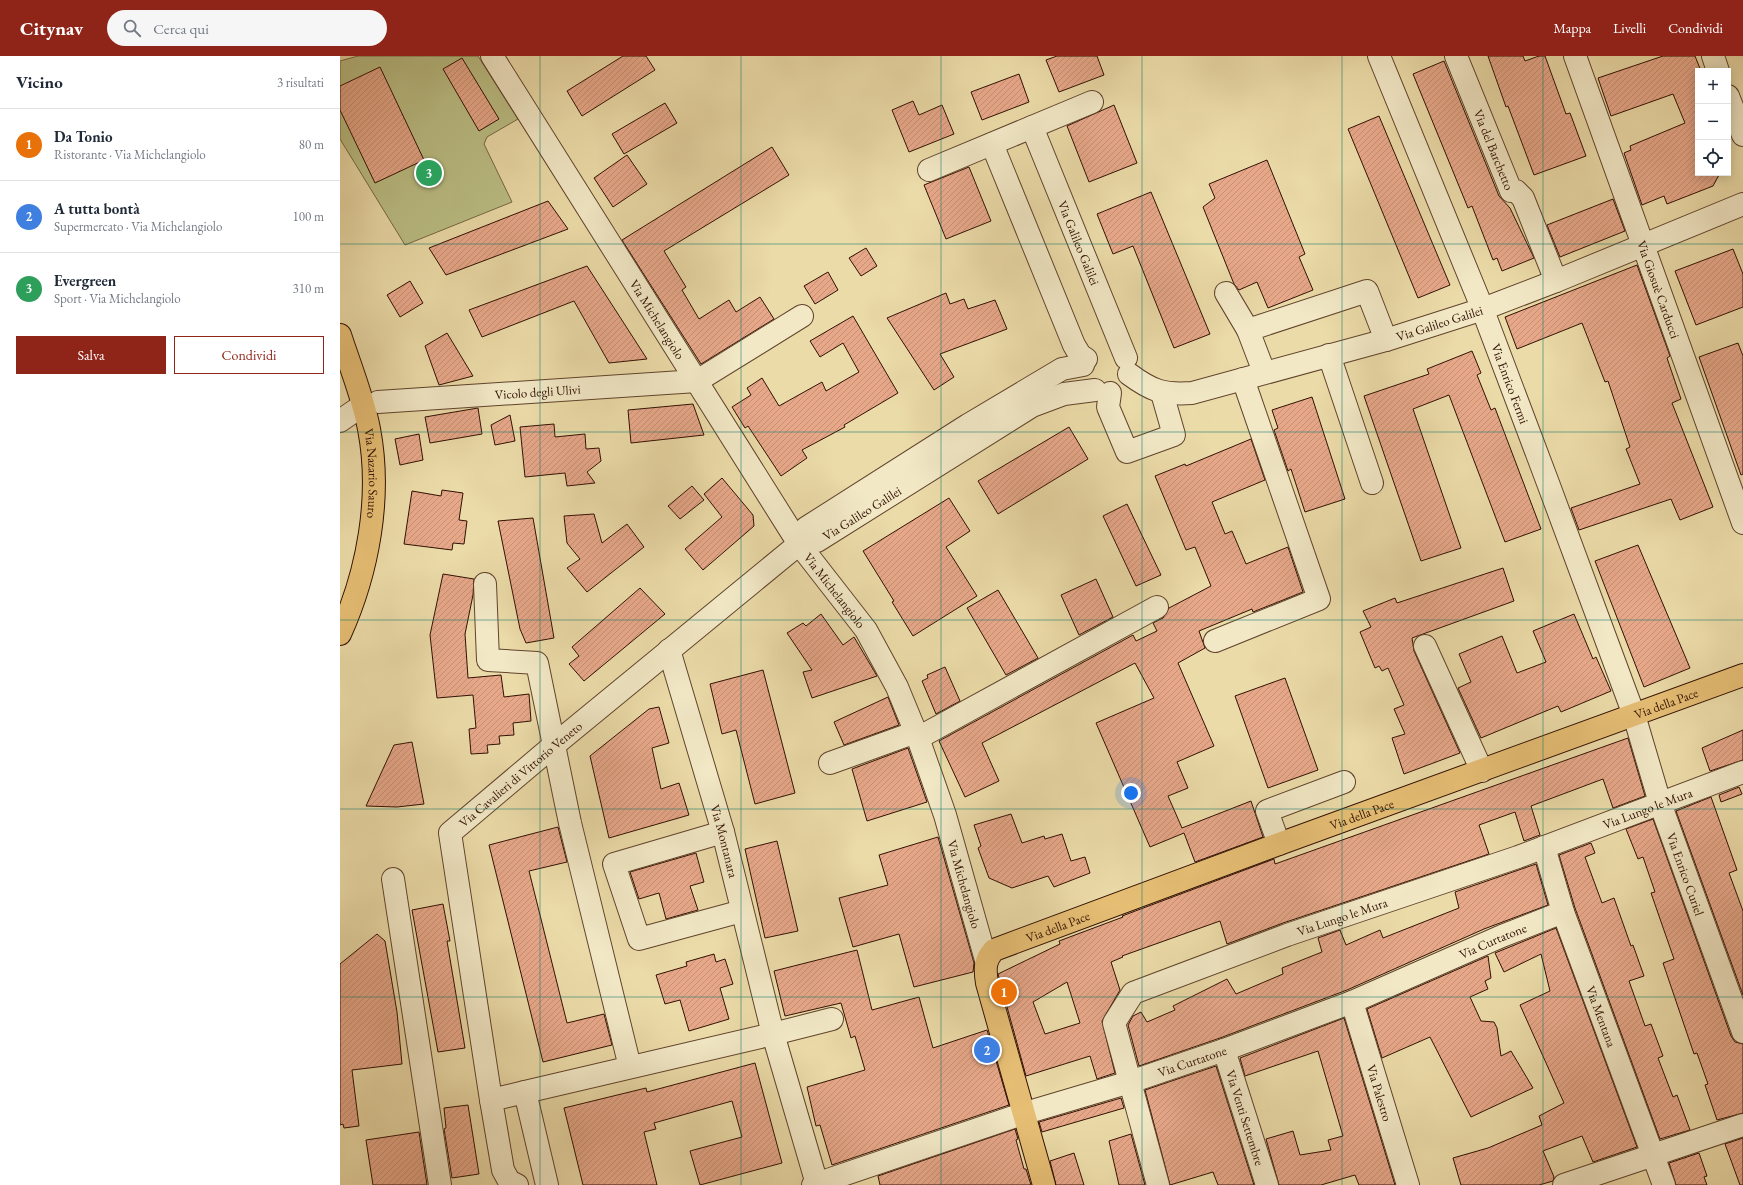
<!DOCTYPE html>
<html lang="it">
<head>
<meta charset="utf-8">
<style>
  :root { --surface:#fff; --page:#f6f6f7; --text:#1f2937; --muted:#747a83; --line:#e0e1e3; --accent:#8f2418 }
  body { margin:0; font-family:"EB Garamond",serif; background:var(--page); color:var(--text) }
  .controls { position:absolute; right:12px; top:12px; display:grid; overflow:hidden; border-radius:0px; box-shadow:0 2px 10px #0003 }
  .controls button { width:36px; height:36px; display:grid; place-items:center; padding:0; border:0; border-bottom:1px solid var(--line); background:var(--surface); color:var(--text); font:20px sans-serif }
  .you { position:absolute; left:791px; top:737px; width:14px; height:14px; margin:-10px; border:3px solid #fff; border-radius:50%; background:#1a73e8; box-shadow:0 0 0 6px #1a73e833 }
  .badge { display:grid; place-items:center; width:26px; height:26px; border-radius:50%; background:var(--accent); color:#fff; font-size:13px; font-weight:700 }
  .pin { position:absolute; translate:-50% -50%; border:2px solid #fff; box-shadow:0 1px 4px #0006 }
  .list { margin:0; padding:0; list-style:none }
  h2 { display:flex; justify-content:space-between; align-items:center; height:52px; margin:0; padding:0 16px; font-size:17px }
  h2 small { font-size:13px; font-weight:400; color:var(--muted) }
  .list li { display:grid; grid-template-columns:26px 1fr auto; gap:12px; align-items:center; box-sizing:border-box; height:72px; padding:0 16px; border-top:1px solid var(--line) }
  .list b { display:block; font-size:15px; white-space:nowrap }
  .list p { margin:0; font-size:13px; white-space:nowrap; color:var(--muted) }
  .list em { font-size:13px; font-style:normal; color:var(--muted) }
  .actions { display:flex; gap:8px; padding:12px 16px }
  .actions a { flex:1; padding:9px 0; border:1px solid var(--accent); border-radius:0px; text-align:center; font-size:14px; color:var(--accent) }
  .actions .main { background:var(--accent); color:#fff }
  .icon { flex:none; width:22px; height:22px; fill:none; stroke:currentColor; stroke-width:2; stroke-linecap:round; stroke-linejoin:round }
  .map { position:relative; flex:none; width:1403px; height:1129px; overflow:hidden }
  header { display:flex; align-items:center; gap:24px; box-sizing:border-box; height:56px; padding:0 20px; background:var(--accent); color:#fff }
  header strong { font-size:19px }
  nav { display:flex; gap:22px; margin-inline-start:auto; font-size:14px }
  .search { width:280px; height:36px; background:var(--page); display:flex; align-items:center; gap:10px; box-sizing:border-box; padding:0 14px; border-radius:22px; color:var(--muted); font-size:15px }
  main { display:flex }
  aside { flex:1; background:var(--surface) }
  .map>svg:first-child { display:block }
  .pitch { fill:#bbbf85; stroke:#766844 }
  .building { fill:url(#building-hatch); stroke:#311002; fill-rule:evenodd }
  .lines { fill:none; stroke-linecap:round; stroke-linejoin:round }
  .minor-casing { stroke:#60432c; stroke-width:24 }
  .major-casing { stroke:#311002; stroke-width:24 }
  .minor { stroke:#f2e8c6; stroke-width:22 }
  .major { stroke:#e6be74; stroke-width:22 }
  .grid { fill:none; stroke:#0f766e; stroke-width:1; stroke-opacity:0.55 }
  .labels { text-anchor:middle; stroke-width:3; stroke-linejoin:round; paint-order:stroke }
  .street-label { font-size:13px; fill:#311002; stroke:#f2e8c6 }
</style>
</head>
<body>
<header>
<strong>Citynav</strong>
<div class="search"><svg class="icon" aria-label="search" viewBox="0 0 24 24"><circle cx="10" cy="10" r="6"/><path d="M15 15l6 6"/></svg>Cerca qui</div>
<nav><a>Mappa</a><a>Livelli</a><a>Condividi</a></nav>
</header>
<main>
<aside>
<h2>Vicino<small>3 risultati</small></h2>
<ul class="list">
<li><span class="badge" style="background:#e8710a">1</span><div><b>Da Tonio</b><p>Ristorante · Via Michelangiolo</p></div><em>80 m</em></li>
<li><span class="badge" style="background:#3f7fe0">2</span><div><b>A tutta bontà</b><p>Supermercato · Via Michelangiolo</p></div><em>100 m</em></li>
<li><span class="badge" style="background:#2e9e5b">3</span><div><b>Evergreen</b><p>Sport · Via Michelangiolo</p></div><em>310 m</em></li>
</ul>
<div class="actions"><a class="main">Salva</a><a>Condividi</a></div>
</aside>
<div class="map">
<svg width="1403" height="1129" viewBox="0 0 1403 1129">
  <defs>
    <pattern id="building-hatch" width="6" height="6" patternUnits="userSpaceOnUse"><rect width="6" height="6" fill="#e7a88a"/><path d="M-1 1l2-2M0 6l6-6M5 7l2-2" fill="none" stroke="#c79075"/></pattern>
  </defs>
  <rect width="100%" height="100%" fill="#ebdba8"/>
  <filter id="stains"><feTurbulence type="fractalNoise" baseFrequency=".005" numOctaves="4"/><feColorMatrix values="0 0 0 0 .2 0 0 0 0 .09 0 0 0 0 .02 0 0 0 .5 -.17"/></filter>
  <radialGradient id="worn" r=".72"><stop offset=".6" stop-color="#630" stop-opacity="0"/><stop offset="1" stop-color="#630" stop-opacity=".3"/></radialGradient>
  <!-- pitch -->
  <path class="pitch" d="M18,0H138L178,63L147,81L144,88L172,146L65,189L0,83V5Z"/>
  <!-- building -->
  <g class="building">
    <path d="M283,0H306L315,14L242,60L227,35Z"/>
    <path d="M717,0H757L764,19L719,36L706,4Z"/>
    <path d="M1148,0H1183L1185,5L1199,0H1205L1226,58L1230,57L1246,100L1194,119L1168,50L1166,51Z"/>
    <path d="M1323,0H1355L1361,15H1358V117H1380L1373,130L1327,148L1324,140L1302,149L1284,97L1291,94L1290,90L1345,67L1333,38L1271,60L1258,22Z"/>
    <path d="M122,2L159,63L139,75L103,13Z"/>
    <path d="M1104,5L1159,140L1170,152L1194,202L1162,215L1157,202L1153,204L1132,150L1128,152L1073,18Z"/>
    <path d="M40,11L84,104L35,127L0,54V30Z"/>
    <path d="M679,18L689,46L642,64L631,36Z"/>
    <path d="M573,45L579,59L602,49L614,78L569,96L552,54Z"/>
    <path d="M325,47L337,67L284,98L272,78Z"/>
    <path d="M774,49L797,107L749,126L727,70Z"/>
    <path d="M1039,60L1110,229L1078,242L1008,73Z"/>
    <path d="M432,91L449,119L324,195L346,231L342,234L359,263L389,244L396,256L420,241L434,263L361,308L282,184Z"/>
    <path d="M287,99L307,128L273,151L254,122Z"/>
    <path d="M927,104L965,198L959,201L973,234L928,252L917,226L899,234L894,228L863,151L875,142L869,128Z"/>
    <path d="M629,111L651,165L606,183L584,129Z"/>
    <path d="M811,136L870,278L834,292L793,190L773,198L757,158Z"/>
    <path d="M1273,143L1285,175L1220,201L1207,169Z"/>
    <path d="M208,145L228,173L106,219L89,192Z"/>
    <path d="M526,192L537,210L521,220L509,202Z"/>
    <path d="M1393,193L1403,218V251L1356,269L1335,215Z"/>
    <path d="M1297,209L1330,300L1327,302L1341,343L1332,347L1373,451L1340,464L1331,443L1239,474L1231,452L1300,428L1286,393L1290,391L1268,325L1265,326L1242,267L1177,293L1165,261Z"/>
    <path d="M247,210L307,303L269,307L234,245L142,281L129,254Z"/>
    <path d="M488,216L498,234L475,248L464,230Z"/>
    <path d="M70,225L83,247L60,261L47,239Z"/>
    <path d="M606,237L610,248L624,243L628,253L655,244L667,273L600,298L614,321L594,334L547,262Z"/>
    <path d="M513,260L558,337L504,369L505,371L462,394L467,402L441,420L408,370L405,372L392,351L411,339L407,332L422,322L439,350L482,326L486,335L519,316L503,287L480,301L470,285Z"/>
    <path d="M107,277L133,320L99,329L85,290Z"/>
    <path d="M1398,287L1403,300V418L1401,419L1359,301Z"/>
    <path d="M1132,295L1141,317L1137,319L1151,354L1155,352L1201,473L1165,486L1109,339L1073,353L1121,492L1081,505L1024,340L1089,318L1087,313Z"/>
    <path d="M972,341L1005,443L965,456L951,413L948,415L934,374L938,372L932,354Z"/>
    <path d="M353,348L364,379L291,387L288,354Z"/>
    <path d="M138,352L142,378L90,387L85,361Z"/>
    <path d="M170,359L175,385L155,389L151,369Z"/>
    <path d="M214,368L215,381L245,378L246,393L259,392L261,405L247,416L255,427L227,430L225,417L185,421L180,371Z"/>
    <path d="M729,371L748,403L658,458L638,425Z"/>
    <path d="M79,378L83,404L60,409L55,383Z"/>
    <path d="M911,383L925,424L872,446L885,478L892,475L906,508L948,491L963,536L913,556L912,553L859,575L865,592L838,607L874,690L837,706L848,732L828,740L842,772L911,745L923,781L855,806L844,777L810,791L756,667L814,642L795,607L642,687L659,725L625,741L599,685L793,579L796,585L817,575L813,567L823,562L829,552L871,530L855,491L846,494L815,420L845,408L846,410Z"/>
    <path d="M382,422L413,459L414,470L363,514L345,493L382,461L364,438Z"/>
    <path d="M352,430L364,444L340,463L328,450Z"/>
    <path d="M102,434L123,437L119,464L127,465L124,488L113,487L112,494L64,488L72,435L101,440Z"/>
    <path d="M609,442L630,475L606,491L637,540L573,580L552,546L554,545L523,495Z"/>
    <path d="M787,448L821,519L796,530L763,460Z"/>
    <path d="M254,458L262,487L287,468L304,491L247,536L227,512L240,503L227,487L224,460Z"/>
    <path d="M193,462L214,582L186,587L180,573L158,465Z"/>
    <path d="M1298,489L1350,612L1304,631L1255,505Z"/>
    <path d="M1163,512L1174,545L1072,582L1074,595L1120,697L1064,718L1052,682L1065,678L1054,653L1064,649L1048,612L1042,615L1039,610L1035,612L1020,576L1031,571L1023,555L1055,542L1057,547Z"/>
    <path d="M103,518L134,523L133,539L125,578L128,622L161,619L164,641L189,638L191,665L173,667L174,679L159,680L160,688L147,689L148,697L131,698L129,673L136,672L133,639L97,642L90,579Z"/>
    <path d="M756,523L773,561L739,579L721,539Z"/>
    <path d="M300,532L325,558L244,625L229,608L239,600L232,591Z"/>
    <path d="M658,534L698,602L666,619L627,552Z"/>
    <path d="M481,558L503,589L514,581L537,620L472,642L463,616L472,614L447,577L463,567L466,570Z"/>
    <path d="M1234,558L1253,603L1256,601L1271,635L1221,656L1218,650L1141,682L1118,632L1131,626L1119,598L1162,580L1177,617L1206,606L1193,575Z"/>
    <path d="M605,611L620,645L596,658L582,625L588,622L587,619Z"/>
    <path d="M423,614L455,737L415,748L396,674L382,678L370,628Z"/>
    <path d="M945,622L978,714L928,732L895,640Z"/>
    <path d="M548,641L559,669L504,689L494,666Z"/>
    <path d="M319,651L329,687L312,692L321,733L339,727L349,759L269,782L250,700L309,653Z"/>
    <path d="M1403,674V704L1370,715L1362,692Z"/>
    <path d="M1288,682L1305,740L1273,752L1263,723L1191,750L1200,779L1184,785L1175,756L1139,769L1149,798L943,867L887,888L880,865L782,900L783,901L771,906L780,934L762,965L775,1017L757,1023L750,1000L686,1020L658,918L720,888L719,885L783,861L782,860L934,803L935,808ZM727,926L740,967L705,978L693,946Z"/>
    <path d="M72,686L84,748L57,751L26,750L54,689Z"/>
    <path d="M568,692L587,746L527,765L512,713Z"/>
    <path d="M1399,731L1402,738L1381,746L1379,739Z"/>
    <path d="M1371,741L1397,814L1389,817L1403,855V939L1336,755Z"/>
    <path d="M671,758L682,787L704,780L705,783L722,778L731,805L745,801L750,817L714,831L708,820L672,832L649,822L638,792L641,790L634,769Z"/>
    <path d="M1313,763L1391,980L1395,986L1403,988V1057L1377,1064L1365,1029L1368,1028L1357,997L1354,998L1323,907L1334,903L1311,837L1315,836L1303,801L1298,803L1286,773Z"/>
    <path d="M218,771L227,806L189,815L227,967L264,958L272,989L203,1006L149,789Z"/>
    <path d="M598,781L634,907L633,916L574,931L559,878L513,891L499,842L548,829L539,799Z"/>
    <path d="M437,785L458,875L425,882L405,793Z"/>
    <path d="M1251,787L1255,797L1245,801L1262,847L1274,842L1291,890L1293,889L1304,920L1289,925L1305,970L1311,968L1323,1000L1318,1002L1333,1041L1337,1039L1350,1074L1320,1083L1235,852L1219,799Z"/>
    <path d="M356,797L364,826L350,830L358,854L326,863L319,837L299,843L290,816Z"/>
    <path d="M1196,808L1208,849L1144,873L1007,934L880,982L799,1010L788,969L793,960L801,956L807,966L835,954L833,950L887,923L896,938L943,918L942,912L982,896L978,882L1000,874L1006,889L1040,874L1043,882L1119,852L1115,836Z"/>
    <path d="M103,848L110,885H107L125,992L98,996L72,854Z"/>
    <path d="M1216,872L1297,1091L1253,1106L1242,1080L1203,1095L1214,1121L1213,1125L1199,1129H1121L1113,1102L1148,1092L1202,1069L1199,1060L1224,1047L1180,949L1210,935L1201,898L1164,916L1155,897Z"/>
    <path d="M37,878L45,885L57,956L62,1008L12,1014L19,1070L4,1072L3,1068L0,1069V908Z"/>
    <path d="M517,894L532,954L579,941L593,992L647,974L669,1049L492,1109L480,1069L476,1070L467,1031L525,1014L515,980L511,982L501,947L445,960L434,915Z"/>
    <path d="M374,898L376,906L385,903L393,928L380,932L389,963L349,975L340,944L325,948L316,919L347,910L346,906Z"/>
    <path d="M1148,900L1151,922L1145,925L1148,933L1130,941L1141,965L1154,966L1157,972L1161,1000L1171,995L1193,1032L1131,1061L1090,981L1042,1002L1027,953Z"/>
    <path d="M1004,962L1055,1129H1019L1015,1119L981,1129H939L926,1083L953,1075L960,1099L991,1094L988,1084L1003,1080L978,995L905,1020L900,1002Z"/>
    <path d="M415,1007L442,1107L360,1129L350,1095L402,1081L392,1045L314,1067L316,1073L304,1076L317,1129H243L224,1052L306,1032L307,1036Z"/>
    <path d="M876,1010L914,1129H878L873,1116L830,1129L805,1034Z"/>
    <path d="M781,1042L784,1052L702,1076L699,1066Z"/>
    <path d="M128,1049L139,1118L112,1122L104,1073L106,1072L104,1052Z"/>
    <path d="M675,1073L678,1083L676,1084L684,1113H686L691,1129H540L538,1120Z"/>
    <path d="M79,1076L87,1129H33L26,1084Z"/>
    <path d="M791,1078L805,1129H779L769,1085Z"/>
    <path d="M1403,1082V1129H1400L1385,1088Z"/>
    <path d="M734,1097L744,1129H716L710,1105Z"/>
    <path d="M1359,1097L1367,1120L1364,1121L1367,1129H1336L1329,1107Z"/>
  </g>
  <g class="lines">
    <!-- minor casing -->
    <g class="minor-casing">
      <g id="minor">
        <path id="s1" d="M152,0L459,488L526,574L557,631L578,682L605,759L646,904"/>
        <path id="s2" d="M1039,0L1139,244L1208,427L1294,659L1320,747L1403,976"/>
        <path id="s3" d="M1116,0L1171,135H1176L1183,142L1216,225"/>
        <path id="s4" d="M1235,0L1403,467"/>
        <path d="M1373,0L1378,15"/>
        <path d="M1388,40L1403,79"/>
        <path id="s5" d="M692,71L786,302"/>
        <path d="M652,88L734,289L740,299L746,303"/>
        <path d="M589,114L752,46"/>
        <path d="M886,237L908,274"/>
        <path d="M989,299L1032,427"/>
        <path d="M924,316L908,274L1027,235L1046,284"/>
        <path id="s6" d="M789,318C812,335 823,339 852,337L1046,284L1143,253L1216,225L1403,148"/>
        <path d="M770,337L768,351L787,396L834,379L822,337"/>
        <path id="s7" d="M38,346L357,325L462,260"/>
        <path d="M0,365L23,349"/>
        <path id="s8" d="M459,488L477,485L692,350L724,338L755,334"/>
        <path d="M145,528L148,604L197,607L230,767L290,1011"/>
        <path d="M875,585L979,543L903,323"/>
        <path d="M1085,590L1142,715"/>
        <path id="s9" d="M329,594L383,776L433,978L477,1128"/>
        <path d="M578,682L817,551"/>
        <path d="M490,707L576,676"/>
        <path d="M383,776L274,808L299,883L402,855"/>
        <path d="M939,788L927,755L1004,726"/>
        <path id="s10" d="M1204,791L1223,856L1324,1129"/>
        <path d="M53,823L100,1129"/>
        <path id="s11" d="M1012,946L1068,1129"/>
        <path id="s12" d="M884,994L927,1129"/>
        <path d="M185,1036L433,978L492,963"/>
        <path id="s13" d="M151,1044L110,777L213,690L459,488L466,472L628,369L722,313L743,309"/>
        <path d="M177,1129L169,1125L163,1114L151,1044L185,1036L207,1129"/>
        <path id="s14" d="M473,1129L682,1058L790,1026L884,994L1012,946L1162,880L1223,856"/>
        <path id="s15" d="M818,1129L774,967L793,937L947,879L1178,801L1403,716"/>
        <path d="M1224,1129L1403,1069"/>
      </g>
    </g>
    <!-- major casing -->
    <g class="major-casing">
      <g id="major">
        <path id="s16" d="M0,279C10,310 23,341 29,373C42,441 28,516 0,578"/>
        <path id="s17" d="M704,1129L647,927C645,914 644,905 654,894L939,788L1403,619"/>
      </g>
    </g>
    <!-- minor -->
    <use href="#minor" class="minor"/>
    <!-- major -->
    <use href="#major" class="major"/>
  </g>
  <!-- grid -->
  <path class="grid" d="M200,0V1129M401,0V1129M601,0V1129M802,0V1129M1002,0V1129M1203,0V1129M0,188H1403M0,376H1403M0,564H1403M0,753H1403M0,941H1403"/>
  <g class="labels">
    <!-- street labels -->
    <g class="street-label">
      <text dy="5" stroke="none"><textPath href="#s3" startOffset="101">Via del Barchetto</textPath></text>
      <text dy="5" stroke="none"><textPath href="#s5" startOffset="125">Via Galileo Galilei</textPath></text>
      <text dy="5" stroke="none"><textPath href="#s4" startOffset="248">Via Giosuè Carducci</textPath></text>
      <text dy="5" stroke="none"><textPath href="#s1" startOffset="311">Via Michelangiolo</textPath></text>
      <text dy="5" stroke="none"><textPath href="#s6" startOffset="325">Via Galileo Galilei</textPath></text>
      <text dy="5" stroke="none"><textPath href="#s2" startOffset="353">Via Enrico Fermi</textPath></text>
      <text dy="5" stroke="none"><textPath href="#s7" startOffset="160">Vicolo degli Ulivi</textPath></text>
      <text dy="5" stroke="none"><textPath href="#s16" startOffset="143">Via Nazario Sauro</textPath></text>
      <text dy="5" stroke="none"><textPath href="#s8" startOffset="71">Via Galileo Galilei</textPath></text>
      <text dy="5" stroke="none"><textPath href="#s1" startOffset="635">Via Michelangiolo</textPath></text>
      <text dy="5" stroke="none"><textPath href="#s17" startOffset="961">Via della Pace</textPath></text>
      <text dy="5" stroke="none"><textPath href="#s13" startOffset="362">Via Cavalieri di Vittorio Veneto</textPath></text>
      <text dy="5" stroke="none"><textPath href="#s15" startOffset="750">Via Lungo le Mura</textPath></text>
      <text dy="5" stroke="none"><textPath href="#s17" startOffset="637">Via della Pace</textPath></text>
      <text dy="5" stroke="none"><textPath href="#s9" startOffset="199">Via Montanara</textPath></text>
      <text dy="5" stroke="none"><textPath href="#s2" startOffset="874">Via Enrico Curiel</textPath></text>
      <text dy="5" stroke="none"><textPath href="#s1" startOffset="959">Via Michelangiolo</textPath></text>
      <text dy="5" stroke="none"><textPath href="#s15" startOffset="426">Via Lungo le Mura</textPath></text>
      <text dy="5" stroke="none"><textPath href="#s17" startOffset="313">Via della Pace</textPath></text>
      <text dy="5" stroke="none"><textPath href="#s14" startOffset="723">Via Curtatone</textPath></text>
      <text dy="5" stroke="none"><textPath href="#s10" startOffset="179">Via Mentana</textPath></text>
      <text dy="5" stroke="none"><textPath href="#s14" startOffset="399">Via Curtatone</textPath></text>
      <text dy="5" stroke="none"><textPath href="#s11" startOffset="95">Via Palestro</textPath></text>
      <text dy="5" stroke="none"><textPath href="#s12" startOffset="71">Via Venti Settembre</textPath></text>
    </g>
  </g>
  <rect width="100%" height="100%" filter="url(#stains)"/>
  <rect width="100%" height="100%" fill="url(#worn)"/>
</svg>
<div class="controls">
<button>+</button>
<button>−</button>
<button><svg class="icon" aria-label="locate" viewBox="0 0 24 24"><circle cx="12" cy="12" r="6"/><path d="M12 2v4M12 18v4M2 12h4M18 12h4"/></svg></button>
</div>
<div class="you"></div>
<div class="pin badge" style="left:664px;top:936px;background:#e8710a">1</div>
<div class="pin badge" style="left:647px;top:994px;background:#3f7fe0">2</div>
<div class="pin badge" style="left:89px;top:117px;background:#2e9e5b">3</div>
</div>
</main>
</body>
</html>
